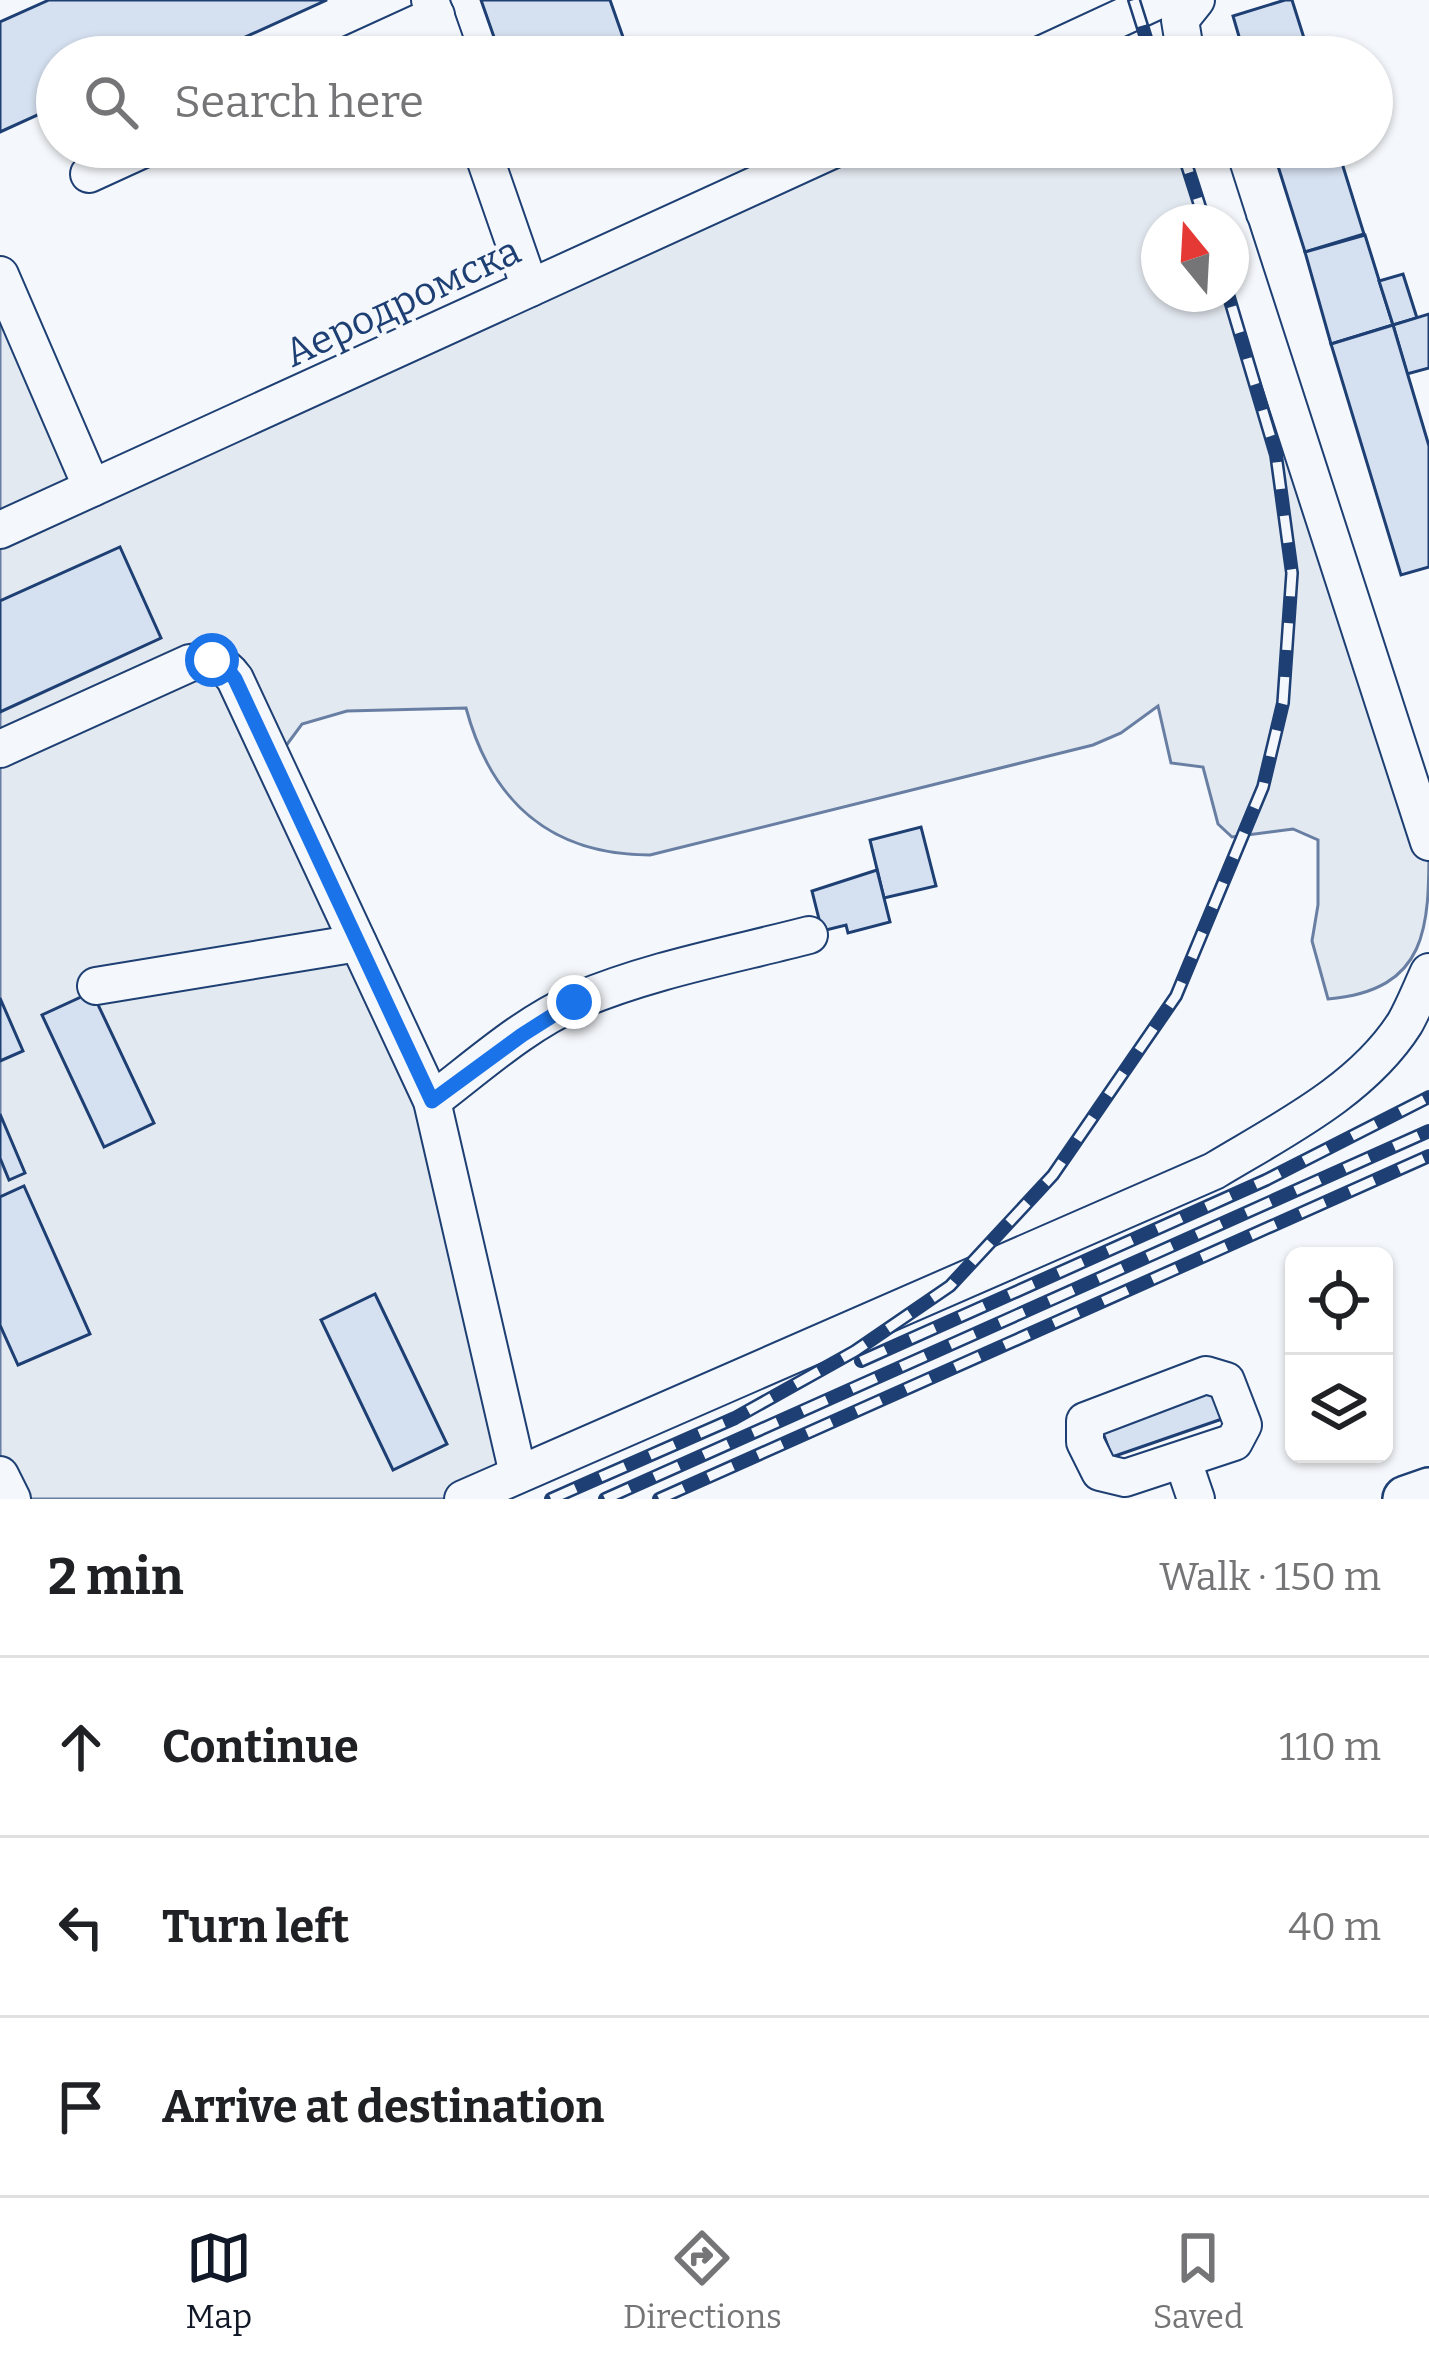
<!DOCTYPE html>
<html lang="en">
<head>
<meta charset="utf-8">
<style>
  :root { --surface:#fff; --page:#f2f2f2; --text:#202124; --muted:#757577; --line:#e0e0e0; --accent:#111827 }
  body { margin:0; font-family:Bitter,serif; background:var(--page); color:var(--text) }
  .controls { position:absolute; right:36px; bottom:36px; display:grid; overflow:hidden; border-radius:18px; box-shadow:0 3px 9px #0004 }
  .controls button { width:108px; height:108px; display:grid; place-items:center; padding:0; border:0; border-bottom:3px solid var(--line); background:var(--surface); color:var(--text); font:60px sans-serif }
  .compass { position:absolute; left:1141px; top:204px; width:108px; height:108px; border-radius:50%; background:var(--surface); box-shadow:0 3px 9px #0004; rotate:342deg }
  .stop { position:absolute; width:36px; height:36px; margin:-27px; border:9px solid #1a73e8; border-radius:50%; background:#fff }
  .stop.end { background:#1a73e8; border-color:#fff; box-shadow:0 3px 12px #0008 }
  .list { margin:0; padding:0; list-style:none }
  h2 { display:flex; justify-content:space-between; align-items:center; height:156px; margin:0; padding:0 48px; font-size:51px }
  h2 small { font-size:39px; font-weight:400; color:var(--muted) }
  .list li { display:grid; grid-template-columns:78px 1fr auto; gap:36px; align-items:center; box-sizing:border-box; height:180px; padding:0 48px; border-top:3px solid var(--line) }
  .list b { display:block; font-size:45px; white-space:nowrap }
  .list em { font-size:39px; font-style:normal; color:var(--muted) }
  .icon { flex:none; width:66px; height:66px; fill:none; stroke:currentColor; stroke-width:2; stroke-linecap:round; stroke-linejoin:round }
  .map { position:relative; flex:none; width:1429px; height:1499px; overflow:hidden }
  .search { position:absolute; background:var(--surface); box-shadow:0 3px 9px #0004; left:36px; right:36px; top:36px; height:132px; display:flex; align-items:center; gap:30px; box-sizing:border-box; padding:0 42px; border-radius:66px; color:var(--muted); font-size:45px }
  .sheet { height:696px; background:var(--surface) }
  nav { display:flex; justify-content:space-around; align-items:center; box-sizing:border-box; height:168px; border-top:3px solid var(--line); background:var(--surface); font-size:33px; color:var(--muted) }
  nav a { display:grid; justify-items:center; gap:6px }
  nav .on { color:var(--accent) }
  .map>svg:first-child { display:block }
  .green { fill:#e3e9f0; stroke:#687fa3; stroke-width:3 }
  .building { fill:#d5e0f0; stroke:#1d3f73; stroke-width:3 }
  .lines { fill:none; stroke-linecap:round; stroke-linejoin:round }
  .minor-casing { stroke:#1d3f73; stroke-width:40 }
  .major-casing { stroke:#1d3f73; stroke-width:50 }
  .minor { stroke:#f4f7fb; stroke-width:36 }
  .major { stroke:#f4f7fb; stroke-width:45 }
  .rail-casing { stroke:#1d3f73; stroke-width:14 }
  .rail { stroke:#f4f7fb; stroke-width:9; stroke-dasharray:27; stroke-linecap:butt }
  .route { stroke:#1a73e8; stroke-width:15 }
  .labels { text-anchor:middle; stroke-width:9; stroke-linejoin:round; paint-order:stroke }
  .street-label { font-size:39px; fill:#1d3f73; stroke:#f4f7fb }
</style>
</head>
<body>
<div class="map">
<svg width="1429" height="1499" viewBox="0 0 1429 1499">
  <rect width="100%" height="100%" fill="#f4f7fb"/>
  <!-- green -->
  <path class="green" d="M839,147H1204L1228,222H1159V294H1231V230L1429,842C1429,927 1429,990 1328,999L1312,941L1318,905V840L1293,829L1232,837L1218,824L1203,767L1171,763L1158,706L1121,733L1093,745L650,855C550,855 491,801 466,708L347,711L302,724L274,762L432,1101L518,1474L463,1499H0V275L92,487Z"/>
  <!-- building -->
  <g class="building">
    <path d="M49,0H327L201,57H57V106L0,132V22Z"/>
    <path d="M481,0H610L630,57H501Z"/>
    <path d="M1285,0H1292L1310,57H1245L1233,16Z"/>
    <path d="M1272,147H1337L1364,234L1305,252Z"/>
    <path d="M1365,235L1393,325L1331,344L1305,252Z"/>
    <path d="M1403,274L1417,318L1393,325L1379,281Z"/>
    <path d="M1429,314V368L1407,374L1393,325Z"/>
    <path d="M1393,325L1429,446V567L1401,575L1331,344Z"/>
    <path d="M120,547L161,638L0,712V601Z"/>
    <path d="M921,827L936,886L884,898L870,840Z"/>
    <path d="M877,870L890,922L848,933L846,925L822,931L812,891Z"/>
    <path d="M92,992L154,1123L104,1147L42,1015Z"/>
    <path d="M0,998L23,1051L0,1061Z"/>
    <path d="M0,1114L25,1173L9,1180L0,1158Z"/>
    <path d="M24,1186L90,1334L18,1365L0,1325V1197Z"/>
    <path d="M375,1294L447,1444L393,1470L321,1320Z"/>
    <path d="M1210,1387L1222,1419L1112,1457L1100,1425Z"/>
  </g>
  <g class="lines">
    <!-- minor casing -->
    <g class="minor-casing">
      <g id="minor">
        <path d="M430,0L450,57"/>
        <path d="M344,57L436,15"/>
        <path d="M1036,57L1159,0"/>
        <path d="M1186,57L1180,20L1196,0"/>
        <path d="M481,147L530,288"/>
        <path d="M1204,147L1228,222"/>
        <path d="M89,174L148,147"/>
        <path d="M1231,230L1429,842"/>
        <path d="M0,275L92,488"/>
        <path d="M0,530L839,147"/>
        <path d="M0,749L190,663C212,660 221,660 235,679L432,1101L518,1474"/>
        <path d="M96,986L358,943"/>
        <path d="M432,1101C477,1067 524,1024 577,1001C650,970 732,955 809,935"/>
        <path d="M1206,1375L1226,1381L1243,1425L1234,1442L1125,1478L1100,1472L1085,1442V1421Z"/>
        <path d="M1183,1461L1196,1499"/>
        <path d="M0,1475L12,1499"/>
        <path d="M463,1499L1214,1171C1280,1131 1362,1091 1405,1023C1414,1007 1421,989 1429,972"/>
      </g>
    </g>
    <!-- major casing -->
    <g class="major-casing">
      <path id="major" d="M1406,1499L1429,1491"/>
    </g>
    <!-- minor -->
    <use href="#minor" class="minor"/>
    <!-- major -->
    <use href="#major" class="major"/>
    <!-- rail casing -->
    <g class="rail-casing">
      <g id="rail">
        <path d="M1134,0L1152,57"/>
        <path d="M1181,147L1205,222"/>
        <path d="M861,1361L1266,1180L1429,1097"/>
        <path d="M551,1499L735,1418L855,1351L950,1286L1053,1175L1176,996L1263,787L1283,703L1292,573L1276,455L1228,294"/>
        <path d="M605,1499L1429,1131"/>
        <path d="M659,1499L1429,1156"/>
      </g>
    </g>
    <!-- rail -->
    <use href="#rail" class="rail"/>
  </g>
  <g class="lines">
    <!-- route -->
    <path class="route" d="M212,660L224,665L235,679L432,1101L522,1035L574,1002"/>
  </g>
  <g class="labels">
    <!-- street labels -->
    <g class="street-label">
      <text transform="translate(402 301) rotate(-25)" y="14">Аеродромска</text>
    </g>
  </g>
</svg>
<div class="controls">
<button><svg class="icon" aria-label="locate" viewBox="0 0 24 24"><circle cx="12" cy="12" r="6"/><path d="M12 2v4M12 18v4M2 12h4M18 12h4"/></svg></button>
<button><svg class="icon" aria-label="layers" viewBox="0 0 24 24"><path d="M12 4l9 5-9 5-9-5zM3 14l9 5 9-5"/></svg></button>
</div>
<svg class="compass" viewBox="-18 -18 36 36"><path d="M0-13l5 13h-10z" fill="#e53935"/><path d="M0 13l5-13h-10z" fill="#757577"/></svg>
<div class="stop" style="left:212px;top:660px"></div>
<div class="stop end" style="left:574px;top:1002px"></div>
<div class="search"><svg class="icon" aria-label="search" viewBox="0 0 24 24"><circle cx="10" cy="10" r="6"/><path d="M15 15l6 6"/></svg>Search here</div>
</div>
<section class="sheet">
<h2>2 min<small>Walk · 150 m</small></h2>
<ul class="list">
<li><svg class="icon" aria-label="ahead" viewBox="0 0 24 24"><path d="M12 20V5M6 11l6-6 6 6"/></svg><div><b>Continue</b></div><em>110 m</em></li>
<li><svg class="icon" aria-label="left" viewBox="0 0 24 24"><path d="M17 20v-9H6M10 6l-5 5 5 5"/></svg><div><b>Turn left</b></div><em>40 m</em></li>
<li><svg class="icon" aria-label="arrive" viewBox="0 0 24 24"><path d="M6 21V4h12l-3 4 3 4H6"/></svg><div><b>Arrive at destination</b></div></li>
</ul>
</section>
<nav>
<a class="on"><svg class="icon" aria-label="map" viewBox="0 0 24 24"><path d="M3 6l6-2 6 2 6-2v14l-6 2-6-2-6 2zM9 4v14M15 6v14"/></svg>Map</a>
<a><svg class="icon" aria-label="directions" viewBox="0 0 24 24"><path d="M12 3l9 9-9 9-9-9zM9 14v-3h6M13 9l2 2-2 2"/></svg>Directions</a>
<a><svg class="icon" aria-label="saved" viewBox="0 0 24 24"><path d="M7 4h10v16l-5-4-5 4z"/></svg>Saved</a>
</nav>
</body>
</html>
